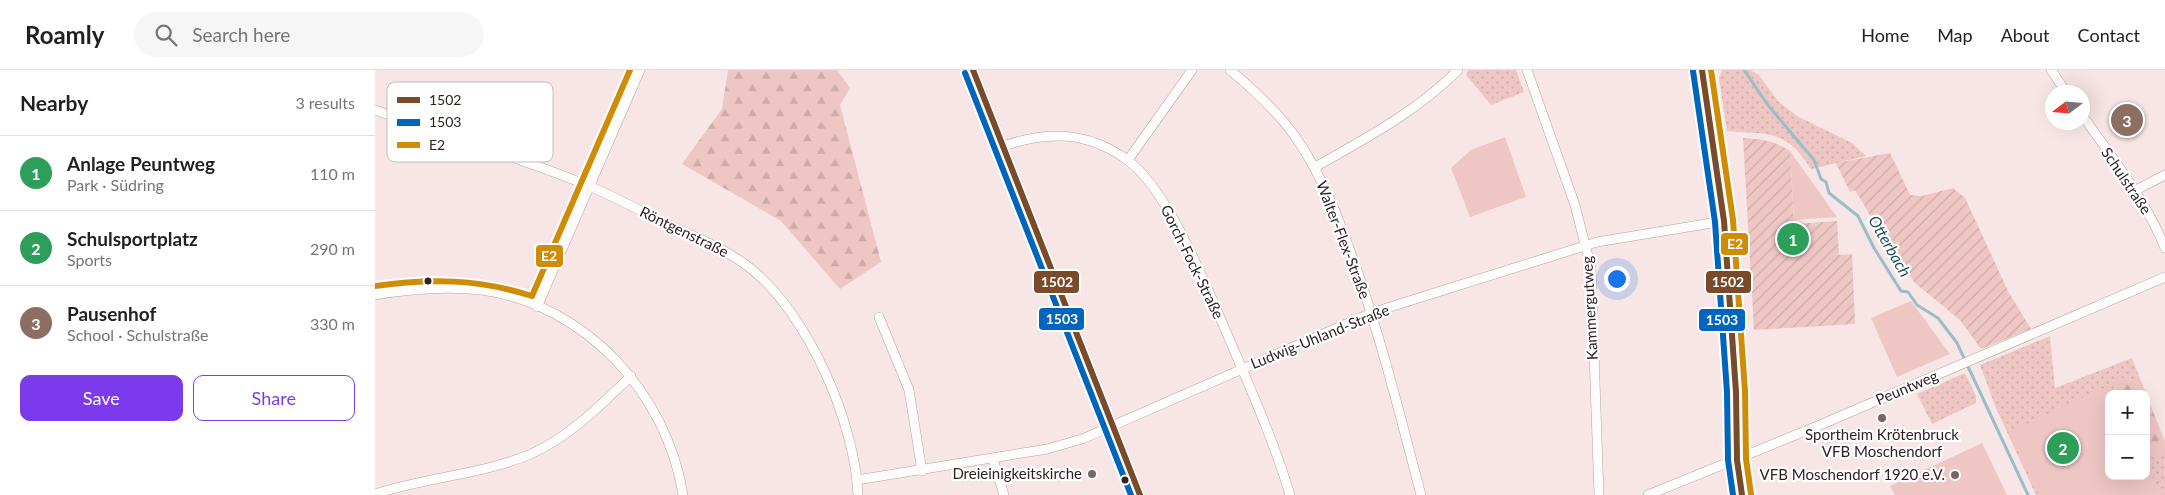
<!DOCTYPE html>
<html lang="en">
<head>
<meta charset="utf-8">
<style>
  :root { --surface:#fff; --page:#f6f6f6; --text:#202124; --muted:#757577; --line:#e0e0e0; --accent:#7c3aed }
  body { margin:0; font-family:Lato,sans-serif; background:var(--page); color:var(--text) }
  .controls { position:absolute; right:15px; bottom:15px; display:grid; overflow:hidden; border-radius:10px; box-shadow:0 5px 20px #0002 }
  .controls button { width:45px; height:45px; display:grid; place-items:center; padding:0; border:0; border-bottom:1px solid var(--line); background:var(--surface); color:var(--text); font:25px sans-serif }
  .compass { position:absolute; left:1670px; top:15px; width:45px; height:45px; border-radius:50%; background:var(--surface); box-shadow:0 5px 20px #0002; rotate:254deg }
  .you { position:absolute; left:1241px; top:208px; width:18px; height:18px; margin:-12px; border:4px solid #fff; border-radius:50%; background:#1a73e8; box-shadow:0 0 0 8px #1a73e833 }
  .badge { display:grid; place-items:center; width:32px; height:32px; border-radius:50%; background:var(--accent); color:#fff; font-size:16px; font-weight:700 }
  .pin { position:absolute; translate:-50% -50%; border:2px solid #fff; box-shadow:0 1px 5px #0006 }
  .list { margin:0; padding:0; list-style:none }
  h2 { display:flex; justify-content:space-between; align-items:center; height:65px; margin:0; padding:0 20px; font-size:21px }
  h2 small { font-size:16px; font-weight:400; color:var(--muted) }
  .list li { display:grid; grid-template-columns:32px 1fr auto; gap:15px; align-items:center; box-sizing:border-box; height:75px; padding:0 20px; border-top:1px solid var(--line) }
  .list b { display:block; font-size:19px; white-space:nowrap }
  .list p { margin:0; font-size:16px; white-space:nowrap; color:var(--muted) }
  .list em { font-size:16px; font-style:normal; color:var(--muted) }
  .actions { display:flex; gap:10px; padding:15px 20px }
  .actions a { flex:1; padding:11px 0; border:1px solid var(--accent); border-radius:10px; text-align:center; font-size:18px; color:var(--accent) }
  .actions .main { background:var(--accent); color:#fff }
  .icon { flex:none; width:28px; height:28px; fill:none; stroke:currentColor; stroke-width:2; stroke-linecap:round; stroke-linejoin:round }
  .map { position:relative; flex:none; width:1790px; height:425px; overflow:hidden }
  header { display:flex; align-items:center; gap:30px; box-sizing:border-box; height:70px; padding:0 25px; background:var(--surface); border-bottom:1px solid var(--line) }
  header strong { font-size:24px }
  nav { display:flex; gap:28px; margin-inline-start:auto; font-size:18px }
  .search { width:350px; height:45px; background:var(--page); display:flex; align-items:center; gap:12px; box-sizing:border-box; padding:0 18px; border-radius:28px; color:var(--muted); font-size:19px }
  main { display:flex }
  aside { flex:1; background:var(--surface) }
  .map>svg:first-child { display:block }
  .grass { fill:url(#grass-dots) }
  .forest { fill:url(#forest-firs) }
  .park { fill:#eec7c5 }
  .garden { fill:url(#garden-furrows) }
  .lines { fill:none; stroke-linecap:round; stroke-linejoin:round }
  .stream { stroke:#98bec8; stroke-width:3 }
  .minor-casing { stroke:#b3a5a4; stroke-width:10 }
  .tertiary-casing { stroke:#b3a5a4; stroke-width:12 }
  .minor { stroke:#fefbfb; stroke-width:9 }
  .tertiary { stroke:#fefbfb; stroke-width:11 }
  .bus-1-casing { stroke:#fff; stroke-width:10 }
  .bus-2-casing { stroke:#fff; stroke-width:10 }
  .bus-3-casing { stroke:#fff; stroke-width:10 }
  .bus-1 { stroke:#7a4b2a; stroke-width:6 }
  .bus-2 { stroke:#0065bd; stroke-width:6 }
  .bus-3 { stroke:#cf8c07; stroke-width:6 }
  .bus-dot { fill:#312222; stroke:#fff; stroke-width:2 }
  .poi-dot { fill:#766766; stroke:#fff; stroke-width:2 }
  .labels { text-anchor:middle; stroke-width:4.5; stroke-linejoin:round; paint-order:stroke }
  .street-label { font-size:15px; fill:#312222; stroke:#fff }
  .poi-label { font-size:15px; fill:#312222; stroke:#fff; text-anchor:end }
  .water-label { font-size:16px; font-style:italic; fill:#1d525e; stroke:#fff }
  .key { fill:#fff; stroke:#c1bdbd; stroke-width:1 }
  .key-label { font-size:14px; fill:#312222 }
  .line-badge { stroke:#fff; stroke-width:2 }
  .badge-label { font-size:14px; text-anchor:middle; font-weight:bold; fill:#fff }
</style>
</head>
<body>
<header>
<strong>Roamly</strong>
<div class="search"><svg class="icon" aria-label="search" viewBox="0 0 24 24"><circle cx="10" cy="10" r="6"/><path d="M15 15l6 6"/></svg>Search here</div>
<nav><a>Home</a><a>Map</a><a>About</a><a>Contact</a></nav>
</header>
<main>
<aside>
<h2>Nearby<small>3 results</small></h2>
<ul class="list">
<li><span class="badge" style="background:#2e9e5b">1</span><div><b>Anlage Peuntweg</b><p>Park · Südring</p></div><em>110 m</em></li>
<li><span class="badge" style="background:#2e9e5b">2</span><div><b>Schulsportplatz</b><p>Sports</p></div><em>290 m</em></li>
<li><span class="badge" style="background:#8d6e63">3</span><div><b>Pausenhof</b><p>School · Schulstraße</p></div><em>330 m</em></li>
</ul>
<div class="actions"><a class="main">Save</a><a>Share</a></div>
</aside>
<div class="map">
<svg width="1790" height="425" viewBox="0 0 1790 425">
  <defs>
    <pattern id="grass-dots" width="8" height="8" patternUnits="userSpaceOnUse" patternTransform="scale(1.25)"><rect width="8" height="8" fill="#eec7c5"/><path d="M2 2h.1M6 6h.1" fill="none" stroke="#cdaba9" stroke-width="1.8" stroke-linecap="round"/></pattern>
    <pattern id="forest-firs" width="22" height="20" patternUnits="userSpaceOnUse" patternTransform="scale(1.25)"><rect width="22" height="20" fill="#eec7c5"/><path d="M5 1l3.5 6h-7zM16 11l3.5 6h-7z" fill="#cdaba9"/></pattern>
    <pattern id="garden-furrows" width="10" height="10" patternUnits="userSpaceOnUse" patternTransform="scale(1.25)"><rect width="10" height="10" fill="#eec7c5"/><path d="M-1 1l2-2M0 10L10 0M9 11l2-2" fill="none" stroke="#cdaba9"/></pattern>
  </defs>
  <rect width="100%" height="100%" fill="#f7e6e5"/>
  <!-- grass -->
  <g class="grass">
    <path d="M1094,0H1141L1149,22L1116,35L1091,5Z"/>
    <path d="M1347,0H1375L1383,4L1404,32L1422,46L1477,73L1491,86L1436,99C1410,58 1394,65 1352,61L1344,8Z"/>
    <path d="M1675,266L1680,318L1757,288L1771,324H1734V406H1771V324L1790,372V425H1661L1621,338L1605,295Z"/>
    <path d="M1590,303L1601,326V333L1557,354L1542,324Z"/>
  </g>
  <!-- forest -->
  <g class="forest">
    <path d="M353,0H462L475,18L465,35L506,192L465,219L406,151L307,94L347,39Z"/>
    <path d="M1744,307L1766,311L1771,324H1741L1738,317Z"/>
    <path d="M1771,324L1790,372V385L1783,388L1771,386Z"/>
  </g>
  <!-- park -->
  <g class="park">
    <path d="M1130,67L1151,127L1095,147L1076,98L1096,80Z"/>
    <path d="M1415,81L1462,147L1419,150Z"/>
    <path d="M1536,231L1575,284L1522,307L1496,248Z"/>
    <path d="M1733,316L1737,324H1734V406H1771V394L1786,425H1664L1634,362Z"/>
    <path d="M1607,373L1632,425H1520L1515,416Z"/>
  </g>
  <!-- garden -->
  <g class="garden">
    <path d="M1368,68C1387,69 1400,71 1415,81L1419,154L1462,151L1464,185L1477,184L1480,254L1379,260Z"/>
    <path d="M1515,83L1535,125L1547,126L1578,118L1590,128L1633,221L1656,259L1606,279L1585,250L1540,213L1505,162L1480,120L1475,122L1461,93Z"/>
  </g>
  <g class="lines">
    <!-- stream -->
    <path class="stream" d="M1369,0L1392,34L1439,90L1446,109L1451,112L1454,123L1483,146L1499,178L1526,221L1533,222L1542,235L1563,248L1582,273L1653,425"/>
    <!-- minor casing -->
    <g class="minor-casing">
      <g id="minor">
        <path d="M598,0L765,425"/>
        <path d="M855,0C879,20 901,40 919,65C950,108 968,160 985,209C1009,280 1027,353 1046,425"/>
        <path d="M1152,0L1200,135L1216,198L1224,425"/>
        <path d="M1676,0L1691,22"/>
        <path d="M0,40C71,66 144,87 214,116C240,127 266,141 292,154C320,167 351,179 375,198C433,244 480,352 483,425"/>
        <path d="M1708,46C1737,88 1771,130 1790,178"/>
        <path d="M628,76C673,61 711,61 751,89C793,118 832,218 853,266C875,318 899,371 915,425"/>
        <path d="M753,90L817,0"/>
        <path d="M940,97C991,68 1040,43 1083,0"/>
        <path d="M1759,121L1790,105"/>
        <path d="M0,225C35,219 70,216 106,220C211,234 292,324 308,425"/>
        <path d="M162,237L265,0"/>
        <path d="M504,247L534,320L547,401"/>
        <path d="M618,389L629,425"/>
        <path d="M482,410L672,379L707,369L996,243L1222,172L1349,151"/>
        <path d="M0,424C51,407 106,405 156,384C194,367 226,335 256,306"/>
        <path d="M1273,425L1445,355L1790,207"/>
      </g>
    </g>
    <!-- tertiary casing -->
    <g class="tertiary-casing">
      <path id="tertiary" d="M1327,0L1349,151L1361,322L1362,390L1367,425"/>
    </g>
    <!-- minor -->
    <use href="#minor" class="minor"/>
    <!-- tertiary -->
    <use href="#tertiary" class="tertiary"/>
    <!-- bus-1 casing -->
    <g class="bus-1-casing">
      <g id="bus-1">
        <path d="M598,0L765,425"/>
        <path d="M1327,0L1349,151L1361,322L1362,390L1367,425"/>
      </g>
    </g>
    <!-- bus-2 casing -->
    <g class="bus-2-casing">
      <g id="bus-2">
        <path d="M1318,1L1340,152L1352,322L1353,390L1358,425"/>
        <path d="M590,3L756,425"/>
      </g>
    </g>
    <!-- bus-3 casing -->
    <g class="bus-3-casing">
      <g id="bus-3">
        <path d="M1336,0L1358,150L1370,321L1371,389L1376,424"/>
        <path d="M0,216C55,208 104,209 157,226L255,0"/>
      </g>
    </g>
    <!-- bus-1 -->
    <use href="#bus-1" class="bus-1"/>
    <!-- bus-2 -->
    <use href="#bus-2" class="bus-2"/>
    <!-- bus-3 -->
    <use href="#bus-3" class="bus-3"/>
  </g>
  <!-- markers -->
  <g class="bus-dot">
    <circle cx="53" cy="211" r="4.5"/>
    <circle cx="750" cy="410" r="4.5"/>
  </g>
  <g class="poi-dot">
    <circle cx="1507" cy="348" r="5"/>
    <circle cx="717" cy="404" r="5"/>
    <circle cx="1580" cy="405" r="5"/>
  </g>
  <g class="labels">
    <!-- street labels -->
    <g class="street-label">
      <text transform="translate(1751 111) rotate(56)" y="5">Schulstraße</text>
      <text transform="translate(309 162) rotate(26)" y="5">Röntgenstraße</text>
      <text transform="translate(968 170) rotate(69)" y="5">Walter-Flex-Straße</text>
      <text transform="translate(817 192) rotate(64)" y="5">Gorch-Fock-Straße</text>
      <text transform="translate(1215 238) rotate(-93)" y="5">Kammergutweg</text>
      <text transform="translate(945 267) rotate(-22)" y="5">Ludwig-Uhland-Straße</text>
      <text transform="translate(1532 318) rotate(-23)" y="5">Peuntweg</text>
    </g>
    <!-- poi labels -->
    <g class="poi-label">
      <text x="1507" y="370" text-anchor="middle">Sportheim Krötenbruck<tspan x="1507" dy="17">VFB Moschendorf</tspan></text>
      <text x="707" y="409">Dreieinigkeitskirche</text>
      <text x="1570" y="410">VFB Moschendorf 1920 e.V.</text>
    </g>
    <!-- water labels -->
    <g class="water-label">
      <text transform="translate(1515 176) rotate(60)" y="6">Otterbach</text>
    </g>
  </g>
  <!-- legend -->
  <rect x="12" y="12" width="166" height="80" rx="8" class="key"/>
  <rect x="22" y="27" width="23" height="6" fill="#7a4b2a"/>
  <rect x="22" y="49" width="23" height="7" fill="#0065bd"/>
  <rect x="22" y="72" width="23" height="6" fill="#cf8c07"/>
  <g class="key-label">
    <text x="54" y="35">1502</text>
    <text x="54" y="57">1503</text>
    <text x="54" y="80">E2</text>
  </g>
  <g class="line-badge">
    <rect x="1345" y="162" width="29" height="24" rx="5" fill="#cf8c07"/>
    <rect x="160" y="174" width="29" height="24" rx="5" fill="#cf8c07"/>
    <rect x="1330" y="200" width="47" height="24" rx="5" fill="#7a4b2a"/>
    <rect x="658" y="200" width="47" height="24" rx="5" fill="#7a4b2a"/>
    <rect x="663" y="237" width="47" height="24" rx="5" fill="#0065bd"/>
    <rect x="1323" y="238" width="48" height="24" rx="5" fill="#0065bd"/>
  </g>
  <g class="badge-label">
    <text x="1360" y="179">E2</text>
    <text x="174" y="191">E2</text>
    <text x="1353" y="217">1502</text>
    <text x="682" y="217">1502</text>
    <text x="687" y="254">1503</text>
    <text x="1347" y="255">1503</text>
  </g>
</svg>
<div class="controls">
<button>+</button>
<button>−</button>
</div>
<svg class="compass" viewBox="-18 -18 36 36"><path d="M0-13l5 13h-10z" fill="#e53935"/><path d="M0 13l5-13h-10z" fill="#757577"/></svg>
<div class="you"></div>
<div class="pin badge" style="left:1418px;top:169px;background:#2e9e5b">1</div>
<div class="pin badge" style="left:1688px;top:378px;background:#2e9e5b">2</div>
<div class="pin badge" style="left:1752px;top:50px;background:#8d6e63">3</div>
</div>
</main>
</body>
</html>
